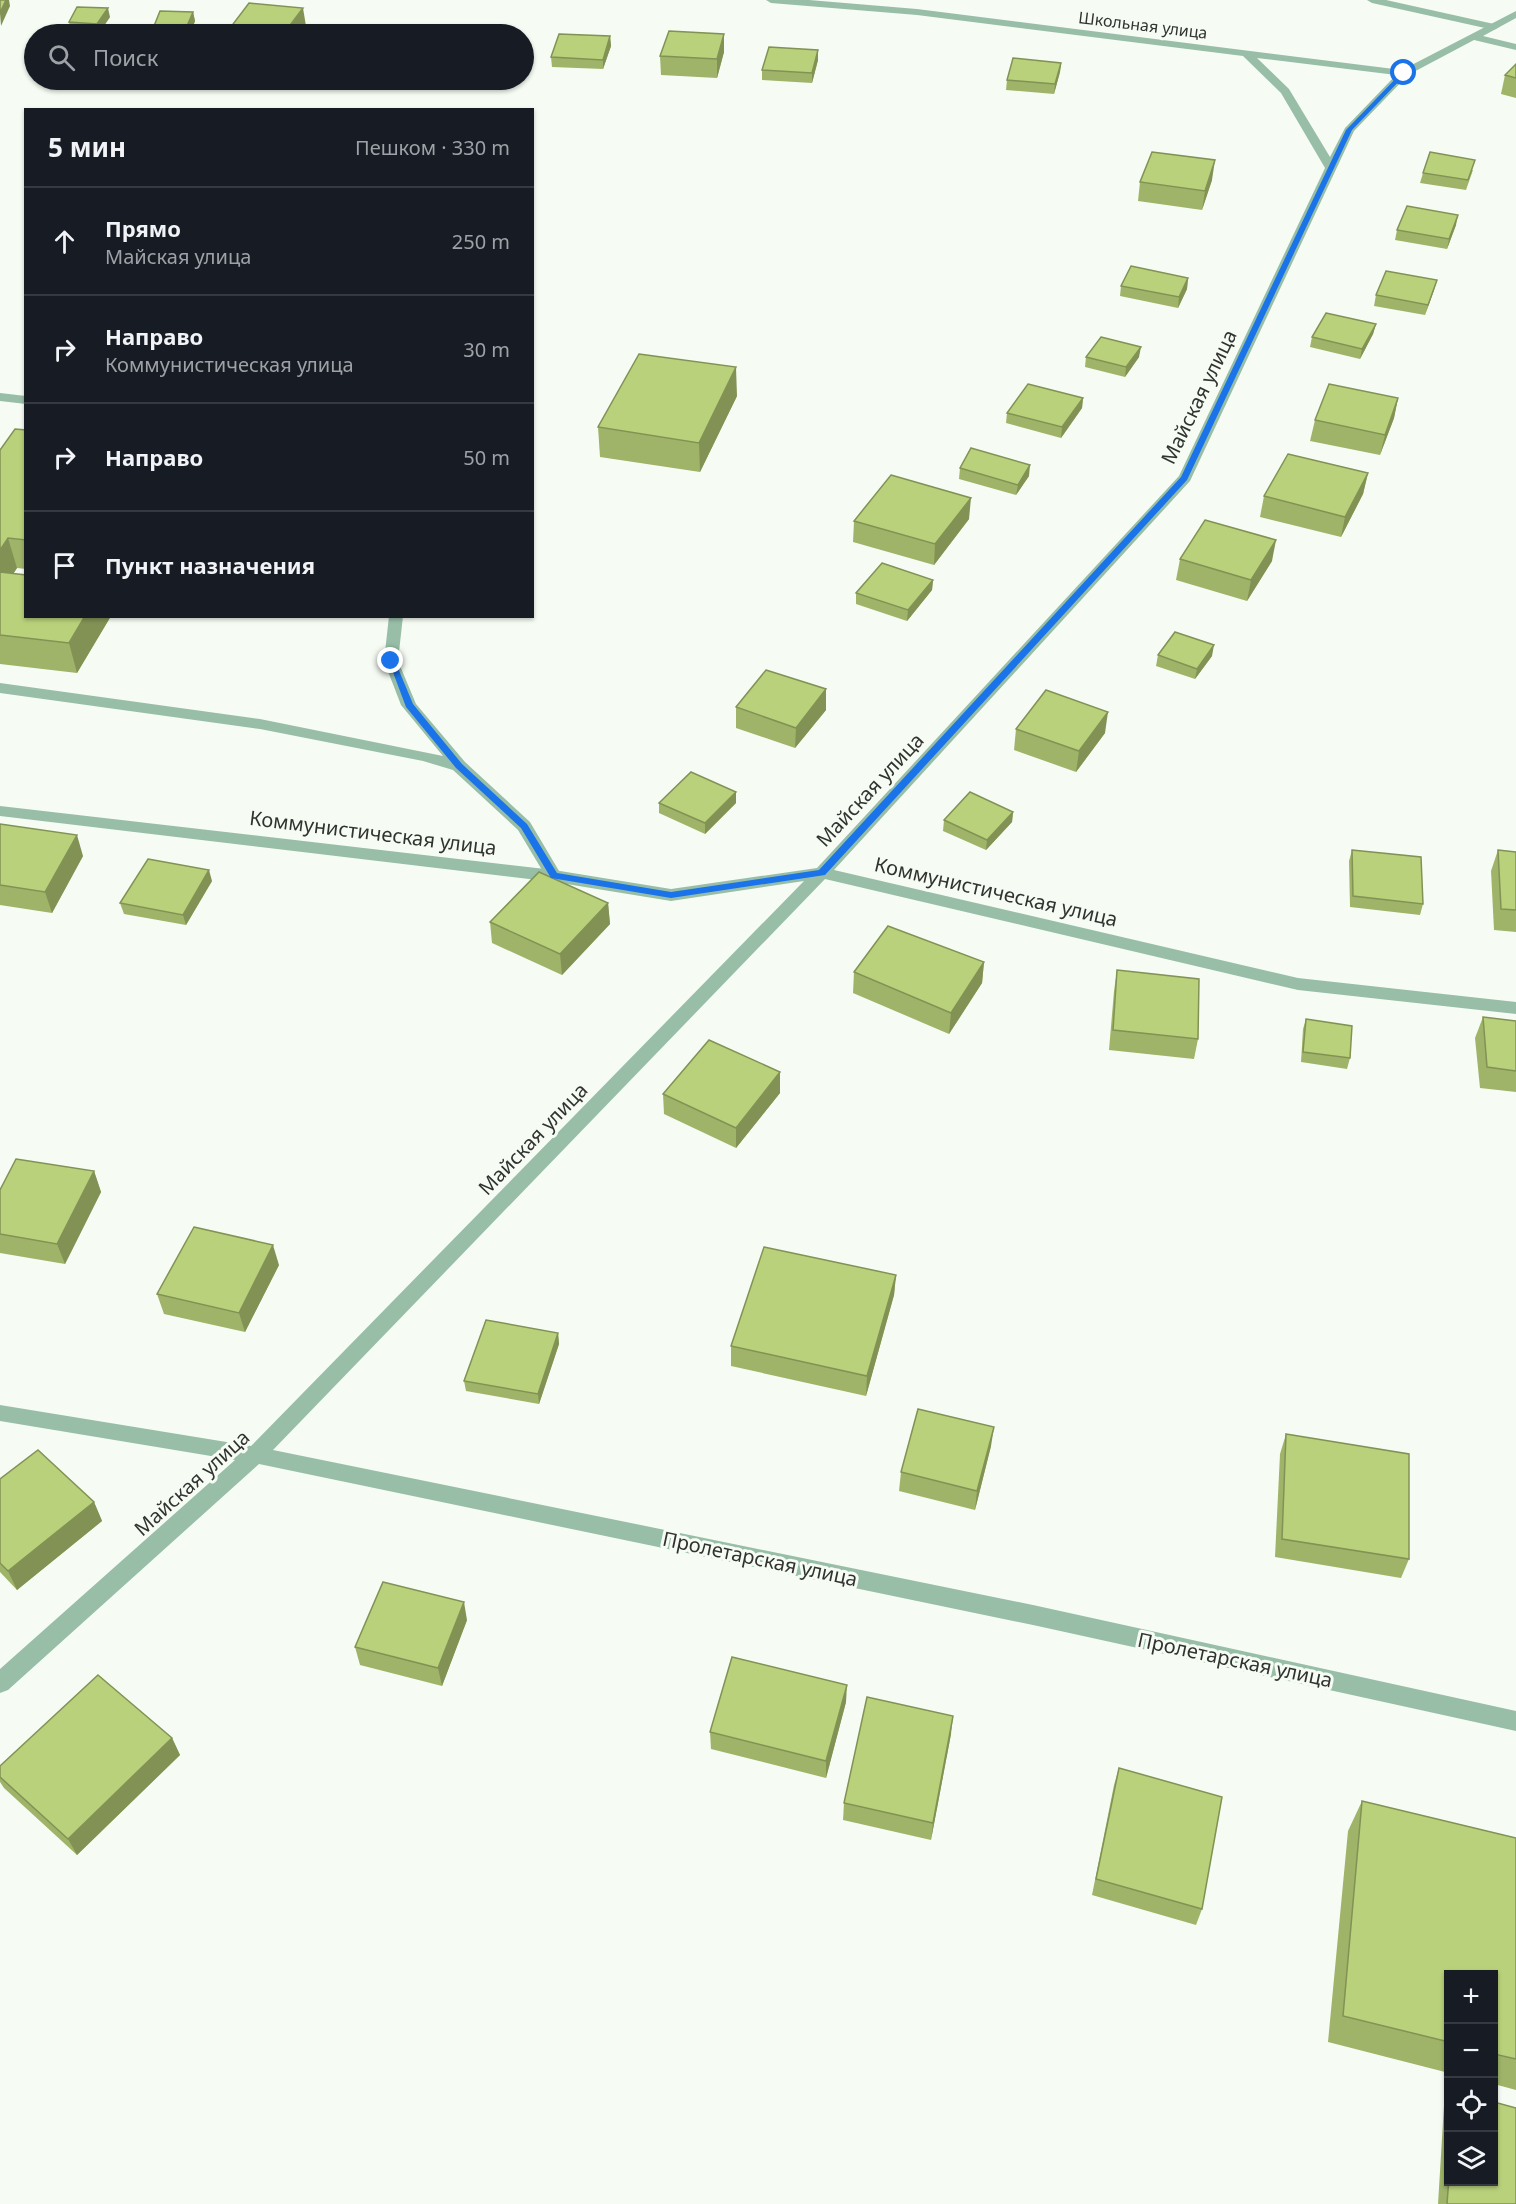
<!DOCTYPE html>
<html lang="ru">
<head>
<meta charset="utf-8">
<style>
  :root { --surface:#171b24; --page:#20242c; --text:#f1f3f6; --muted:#9ea1a6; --line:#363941 }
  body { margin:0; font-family:"Noto Sans",sans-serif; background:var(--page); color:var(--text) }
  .controls { position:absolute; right:18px; bottom:18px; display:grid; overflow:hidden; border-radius:0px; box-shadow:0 2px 4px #0004 }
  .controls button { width:54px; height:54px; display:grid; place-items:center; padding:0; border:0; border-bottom:2px solid var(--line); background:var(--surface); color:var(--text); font:30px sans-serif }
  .stop { position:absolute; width:18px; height:18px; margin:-14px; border:4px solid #1a73e8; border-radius:50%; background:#fff }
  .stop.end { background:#1a73e8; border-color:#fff; box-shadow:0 2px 6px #0008 }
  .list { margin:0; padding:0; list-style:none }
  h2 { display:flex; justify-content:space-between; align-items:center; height:78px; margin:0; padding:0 24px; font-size:26px }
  h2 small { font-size:20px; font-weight:400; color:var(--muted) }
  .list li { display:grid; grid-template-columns:39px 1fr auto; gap:18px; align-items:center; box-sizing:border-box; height:108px; padding:0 24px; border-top:2px solid var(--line) }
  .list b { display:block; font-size:22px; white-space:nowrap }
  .list p { margin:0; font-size:20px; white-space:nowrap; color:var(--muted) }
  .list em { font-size:20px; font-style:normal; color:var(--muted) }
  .icon { flex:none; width:33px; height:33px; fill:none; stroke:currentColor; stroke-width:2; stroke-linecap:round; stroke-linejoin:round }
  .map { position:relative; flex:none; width:1516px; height:2204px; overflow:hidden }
  .search { position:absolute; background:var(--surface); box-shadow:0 2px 4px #0004; left:24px; top:24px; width:510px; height:66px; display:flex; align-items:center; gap:15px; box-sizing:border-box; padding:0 21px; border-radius:33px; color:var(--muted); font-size:22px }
  .panel { position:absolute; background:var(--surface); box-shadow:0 2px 4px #0004; left:24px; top:108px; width:510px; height:510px; border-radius:0px }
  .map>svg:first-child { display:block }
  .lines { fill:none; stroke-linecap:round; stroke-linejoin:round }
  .service { fill:#98bea8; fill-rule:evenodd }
  .minor { fill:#98bea8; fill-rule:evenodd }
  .wall { fill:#9fb469 }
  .shaded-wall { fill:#829255 }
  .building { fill:#b9d17a; stroke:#829255; stroke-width:1.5 }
  .route { fill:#1a73e8 }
  .labels { text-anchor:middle; stroke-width:6; stroke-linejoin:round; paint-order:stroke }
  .far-street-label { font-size:16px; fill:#313330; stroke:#f6fcf4 }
  .street-label { font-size:20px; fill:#313330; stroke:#f6fcf4 }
</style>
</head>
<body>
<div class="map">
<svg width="1516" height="2204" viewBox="0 0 1516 2204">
  <rect width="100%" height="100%" fill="#f6fcf4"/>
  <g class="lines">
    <!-- service -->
    <g class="service">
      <path d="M1367,0H1386L1494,24L1499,27L1494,30L1372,3Z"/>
      <path d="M0,393L26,396V404L0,401Z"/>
      <path d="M389,616H403L398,661L416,704L465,762L530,822L562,876L560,880H548L518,830L453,770L423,761L260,729L0,693V683L260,719L443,756L401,705L384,661Z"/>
    </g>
    <!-- minor -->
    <path class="minor" d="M766,0H809L917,9L1402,70L1516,11V18L1483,36L1516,44V50L1474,40L1408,75L1354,131L1190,481L834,870L1298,978L1516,1002V1014L1298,990L825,879L273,1450L1033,1605L1516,1711V1731L1033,1625L259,1464L8,1690L0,1693V1669L235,1460L0,1421V1405L251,1446L804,881L671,901L554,882L0,816V806L554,870L671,889L817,868L1179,476L1325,168L1281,93L1243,56L917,15L771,3ZM1257,58L1396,75L1345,128L1330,157L1289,89Z"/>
  </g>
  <!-- wall -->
  <g class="wall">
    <path d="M193,12L195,21L190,34H156L154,26Z"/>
    <path d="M110,17L99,33L71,32L69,22Z"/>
    <path d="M306,26L300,34H231L230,28Z"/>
    <path d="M610,36L611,46L603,69L552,67L551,57Z"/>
    <path d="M818,50V60L812,83L762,80V70Z"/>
    <path d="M724,52L717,78L661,75L660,56Z"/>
    <path d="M1061,63L1060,72L1054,94L1006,90L1007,80Z"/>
    <path d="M1516,64V98L1501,94L1505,75Z"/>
    <path d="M1473,170L1466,190L1420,183L1423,173Z"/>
    <path d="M1212,180L1202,210L1138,201L1140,182Z"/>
    <path d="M1456,225L1447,249L1395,240L1397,230Z"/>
    <path d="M1188,278L1187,289L1178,308L1120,296L1121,286Z"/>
    <path d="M1434,290L1425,315L1374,306L1376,295Z"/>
    <path d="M1376,324L1373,334L1360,359L1310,347L1312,337Z"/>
    <path d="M1086,357H1139L1125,377L1085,367Z"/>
    <path d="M737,396L700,472L600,457L598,427Z"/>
    <path d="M1083,398L1082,408L1061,438L1006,423L1007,413Z"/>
    <path d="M1398,398L1394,418L1380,455L1310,441L1315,420Z"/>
    <path d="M26,430V569L17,568L13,574L111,616L77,673L0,664V450Z"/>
    <path d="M960,468L1029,476L1016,495L959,479Z"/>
    <path d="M1368,473L1363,494L1341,537L1260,517L1264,496Z"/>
    <path d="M969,519L934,565L853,542L854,521Z"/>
    <path d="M1180,559L1272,561L1247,601L1176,580Z"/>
    <path d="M933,580L932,590L907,621L856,604V593Z"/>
    <path d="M1158,655L1212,656L1195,679L1156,666Z"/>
    <path d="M826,689V710L795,748L736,728V707Z"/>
    <path d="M1016,729L1105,733L1076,772L1014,750Z"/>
    <path d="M736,792V803L705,834L659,813V803Z"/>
    <path d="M1013,812L1012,822L986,850L943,831L944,820Z"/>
    <path d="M0,824L83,856L52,913L0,905Z"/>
    <path d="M1352,850L1423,904L1420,915L1350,907L1349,861Z"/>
    <path d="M1498,850L1516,852V932L1494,930L1491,871Z"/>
    <path d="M212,881L186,925L124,914L120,903Z"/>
    <path d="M608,903L610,924L562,975L492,943L490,922Z"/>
    <path d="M984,962L982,983L949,1034L853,993L854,972Z"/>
    <path d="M1117,970L1198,1039L1194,1059L1109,1050L1114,991Z"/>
    <path d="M1483,1017L1516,1021V1092L1480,1088L1475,1038Z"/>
    <path d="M1306,1019L1350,1058L1347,1069L1301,1062L1303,1029Z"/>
    <path d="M780,1093L736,1148L664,1114L663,1094Z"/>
    <path d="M94,1171L101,1192L65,1264L0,1253V1190Z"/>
    <path d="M279,1265L245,1332L164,1314L157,1294Z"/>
    <path d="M896,1275L894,1295L866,1396L731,1366V1346Z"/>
    <path d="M558,1333L559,1344L539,1404L466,1391L464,1381Z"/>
    <path d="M1286,1434L1409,1559L1401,1578L1275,1557L1280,1454Z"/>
    <path d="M991,1446L975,1510L899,1491L901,1472Z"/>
    <path d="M0,1479L94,1502L102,1521L17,1590L0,1572Z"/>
    <path d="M467,1620L442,1686L360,1665L355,1647Z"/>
    <path d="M846,1702L826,1778L711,1749L710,1732Z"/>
    <path d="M951,1734L931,1840L843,1820L844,1803Z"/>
    <path d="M172,1738L180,1755L77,1855L4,1788L0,1782V1766Z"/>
    <path d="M1119,1768L1202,1909L1196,1925L1092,1895L1114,1785Z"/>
    <path d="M1362,1801L1516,1838V2090L1494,2084V1974H1449V2073L1328,2042L1348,1831Z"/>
    <path d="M1449,2099V2181L1516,2204H1438L1444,2106Z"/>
  </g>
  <!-- shaded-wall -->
  <g class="shaded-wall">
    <path d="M6,0H9L10,6L1,26L0,13Z"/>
    <path d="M108,8L110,17L99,33L97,24Z"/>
    <path d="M303,8L306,26L300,34H286L285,32Z"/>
    <path d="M193,12L195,21L190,34H189L187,26Z"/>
    <path d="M724,34V52L717,78V59Z"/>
    <path d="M610,36L611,46L603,69V60Z"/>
    <path d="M818,50V60L812,83V73Z"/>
    <path d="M1061,63L1060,72L1054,94L1055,84Z"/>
    <path d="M1215,160L1212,180L1202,210L1205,191Z"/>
    <path d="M1458,215L1456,225L1447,249L1449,239Z"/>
    <path d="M1188,278L1187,289L1178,308L1179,297Z"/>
    <path d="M1437,280L1434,290L1425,315L1428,305Z"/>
    <path d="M1376,324L1373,334L1360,359L1362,349Z"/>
    <path d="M1141,347L1139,357L1125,377L1126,367Z"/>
    <path d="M736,367L737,396L700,472L699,443Z"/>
    <path d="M1083,398L1082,408L1061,438L1062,427Z"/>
    <path d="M1398,398L1394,418L1380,455L1385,435Z"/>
    <path d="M1030,465L1029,476L1016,495L1018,485Z"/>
    <path d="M1368,473L1363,494L1341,537L1345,517Z"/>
    <path d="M971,498L969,519L934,565L935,544Z"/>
    <path d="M8,538L17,568L0,594V550Z"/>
    <path d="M1276,540L1272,561L1247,601L1251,580Z"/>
    <path d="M933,580L932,590L907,621L908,610Z"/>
    <path d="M85,616H111L77,673L69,643Z"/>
    <path d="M1214,645L1212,656L1195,679L1197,669Z"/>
    <path d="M826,689V710L795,748L796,728Z"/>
    <path d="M1108,712L1105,733L1076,772L1079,751Z"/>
    <path d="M736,792V803L705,834V823Z"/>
    <path d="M1013,812L1012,822L986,850L987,840Z"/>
    <path d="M77,835L83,856L52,913L45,892Z"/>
    <path d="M209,870L212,881L186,925L183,915Z"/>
    <path d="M608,903L610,924L562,975L560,954Z"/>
    <path d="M984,962L982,983L949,1034L951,1013Z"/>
    <path d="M780,1072V1093L736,1148V1128Z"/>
    <path d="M94,1171L101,1192L65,1264L57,1244Z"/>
    <path d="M273,1245L279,1265L245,1332L239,1313Z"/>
    <path d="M896,1275L894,1295L866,1396L867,1376Z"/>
    <path d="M558,1333L559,1344L539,1404L538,1394Z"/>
    <path d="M994,1427L991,1446L975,1510L977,1491Z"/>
    <path d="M94,1502L102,1521L17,1590L8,1571Z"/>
    <path d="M464,1602L467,1620L442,1686L438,1668Z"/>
    <path d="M847,1685L846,1702L826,1778V1761Z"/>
    <path d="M953,1716L951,1734L931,1840L933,1823Z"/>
    <path d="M172,1738L180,1755L77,1855L68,1839Z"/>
  </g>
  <!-- building -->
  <g class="building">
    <path d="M0,0H6L0,13Z"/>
    <path d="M249,3L303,8L285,32L230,28Z"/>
    <path d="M77,7L108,8L97,24L69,22Z"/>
    <path d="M160,11L193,12L187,26H154Z"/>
    <path d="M414,28L456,30L453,34H410Z"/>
    <path d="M669,31L724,34L717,59L660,56Z"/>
    <path d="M559,34L610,36L603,60L551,57Z"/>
    <path d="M769,47L818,50L812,73L762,70Z"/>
    <path d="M1013,58L1061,63L1055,84L1007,80Z"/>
    <path d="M1516,64V78L1505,75Z"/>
    <path d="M1152,152L1215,160L1205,191L1140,182Z"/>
    <path d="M1430,152L1475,160L1468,180L1423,173Z"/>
    <path d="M1407,206L1458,215L1449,239L1397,230Z"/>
    <path d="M1131,266L1188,278L1179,297L1121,286Z"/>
    <path d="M1386,271L1437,280L1428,305L1376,295Z"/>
    <path d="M1326,313L1376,324L1362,349L1312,337Z"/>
    <path d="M1101,337L1141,347L1126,367L1086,357Z"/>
    <path d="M639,354L736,367L699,443L598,427Z"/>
    <path d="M1028,384L1083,398L1062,427L1007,413Z"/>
    <path d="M1329,384L1398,398L1385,435L1315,420Z"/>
    <path d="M15,429L26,430V540L8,538L0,550V450Z"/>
    <path d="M971,448L1030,465L1018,485L960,468Z"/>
    <path d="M1288,454L1368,473L1345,517L1264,496Z"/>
    <path d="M891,475L971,498L935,544L854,521Z"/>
    <path d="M1205,520L1276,540L1251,580L1180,559Z"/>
    <path d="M882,563L933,580L908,610L856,593Z"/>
    <path d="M0,572L26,575V616H85L69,643L0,635Z"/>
    <path d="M1175,632L1214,645L1197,669L1158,655Z"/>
    <path d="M766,670L826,689L796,728L736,707Z"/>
    <path d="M1046,690L1108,712L1079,751L1016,729Z"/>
    <path d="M691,772L736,792L705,823L659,803Z"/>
    <path d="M970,792L1013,812L987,840L944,820Z"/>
    <path d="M0,824L77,835L45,892L0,885Z"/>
    <path d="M1352,850L1421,857L1423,904L1353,896Z"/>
    <path d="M1498,850L1516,852V910L1501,909Z"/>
    <path d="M148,859L209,870L183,915L120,903Z"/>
    <path d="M539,872L608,903L560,954L490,922Z"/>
    <path d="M888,926L984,962L951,1013L854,972Z"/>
    <path d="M1117,970L1199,979L1198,1039L1113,1030Z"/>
    <path d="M1483,1017L1516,1021V1071L1487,1067Z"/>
    <path d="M1306,1019L1352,1026L1350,1058L1303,1052Z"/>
    <path d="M709,1040L780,1072L736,1128L663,1094Z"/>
    <path d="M16,1159L94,1171L57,1244L0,1234V1190Z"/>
    <path d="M194,1227L273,1245L239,1313L157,1294Z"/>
    <path d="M764,1247L896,1275L867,1376L731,1346Z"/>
    <path d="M486,1320L558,1333L538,1394L464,1381Z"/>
    <path d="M918,1409L994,1427L977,1491L901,1472Z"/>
    <path d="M1286,1434L1409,1454V1559L1282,1539Z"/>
    <path d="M38,1450L94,1502L8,1571L0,1563V1479Z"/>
    <path d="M383,1582L464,1602L438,1668L355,1647Z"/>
    <path d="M732,1657L847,1685L826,1761L710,1732Z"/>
    <path d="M98,1675L172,1738L68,1839L0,1777V1766Z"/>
    <path d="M867,1697L953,1716L933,1823L844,1803Z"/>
    <path d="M1119,1768L1222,1797L1202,1909L1096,1879Z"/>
    <path d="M1362,1801L1516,1838V2059L1494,2054V1974H1449V2042L1343,2016Z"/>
    <path d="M1494,2102L1516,2108V2204H1447L1449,2177V2181H1494Z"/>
  </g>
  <!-- route -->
  <path class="route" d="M1402,72L1407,73L1352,130L1187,480L825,875L671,898L551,878L521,828L456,768L406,707L388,659L395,661L413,704L462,764L527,824L557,873L671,892L819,870L1181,477L1346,130Z"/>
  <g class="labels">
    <!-- far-street labels -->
    <g class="far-street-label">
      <text transform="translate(1143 25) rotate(7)" y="6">Школьная улица</text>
    </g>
    <!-- street labels -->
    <g class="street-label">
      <text transform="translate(1199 397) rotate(-64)" y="7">Майская улица</text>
      <text transform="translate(870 790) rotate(-47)" y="7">Майская улица</text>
      <text transform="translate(373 833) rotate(7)" y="7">Коммунистическая улица</text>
      <text transform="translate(996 892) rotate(13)" y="7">Коммунистическая улица</text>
      <text transform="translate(533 1139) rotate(-46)" y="7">Майская улица</text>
      <text transform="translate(192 1483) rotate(-42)" y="7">Майская улица</text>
      <text transform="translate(760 1559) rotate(12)" y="7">Пролетарская улица</text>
      <text transform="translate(1235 1660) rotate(12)" y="7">Пролетарская улица</text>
    </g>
  </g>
</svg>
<div class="controls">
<button>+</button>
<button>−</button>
<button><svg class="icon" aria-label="locate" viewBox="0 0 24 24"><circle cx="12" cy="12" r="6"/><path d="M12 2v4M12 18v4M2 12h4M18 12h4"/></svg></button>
<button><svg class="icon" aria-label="layers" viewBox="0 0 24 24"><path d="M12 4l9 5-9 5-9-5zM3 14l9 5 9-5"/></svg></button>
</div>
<div class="stop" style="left:1404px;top:73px"></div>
<div class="stop end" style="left:391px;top:661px"></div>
<div class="search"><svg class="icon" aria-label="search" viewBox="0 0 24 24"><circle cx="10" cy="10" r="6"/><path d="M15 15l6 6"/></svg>Поиск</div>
<section class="panel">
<h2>5 мин<small>Пешком · 330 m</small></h2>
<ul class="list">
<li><svg class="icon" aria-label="ahead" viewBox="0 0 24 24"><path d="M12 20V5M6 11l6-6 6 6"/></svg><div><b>Прямо</b><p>Майская улица</p></div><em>250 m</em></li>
<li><svg class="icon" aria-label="right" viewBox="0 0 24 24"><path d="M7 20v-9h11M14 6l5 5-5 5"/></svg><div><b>Направо</b><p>Коммунистическая улица</p></div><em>30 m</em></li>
<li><svg class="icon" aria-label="right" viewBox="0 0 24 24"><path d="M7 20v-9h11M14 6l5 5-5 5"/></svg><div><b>Направо</b></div><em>50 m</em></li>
<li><svg class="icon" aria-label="arrive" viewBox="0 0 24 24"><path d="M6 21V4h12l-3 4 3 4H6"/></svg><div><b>Пункт назначения</b></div></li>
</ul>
</section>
</div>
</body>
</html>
